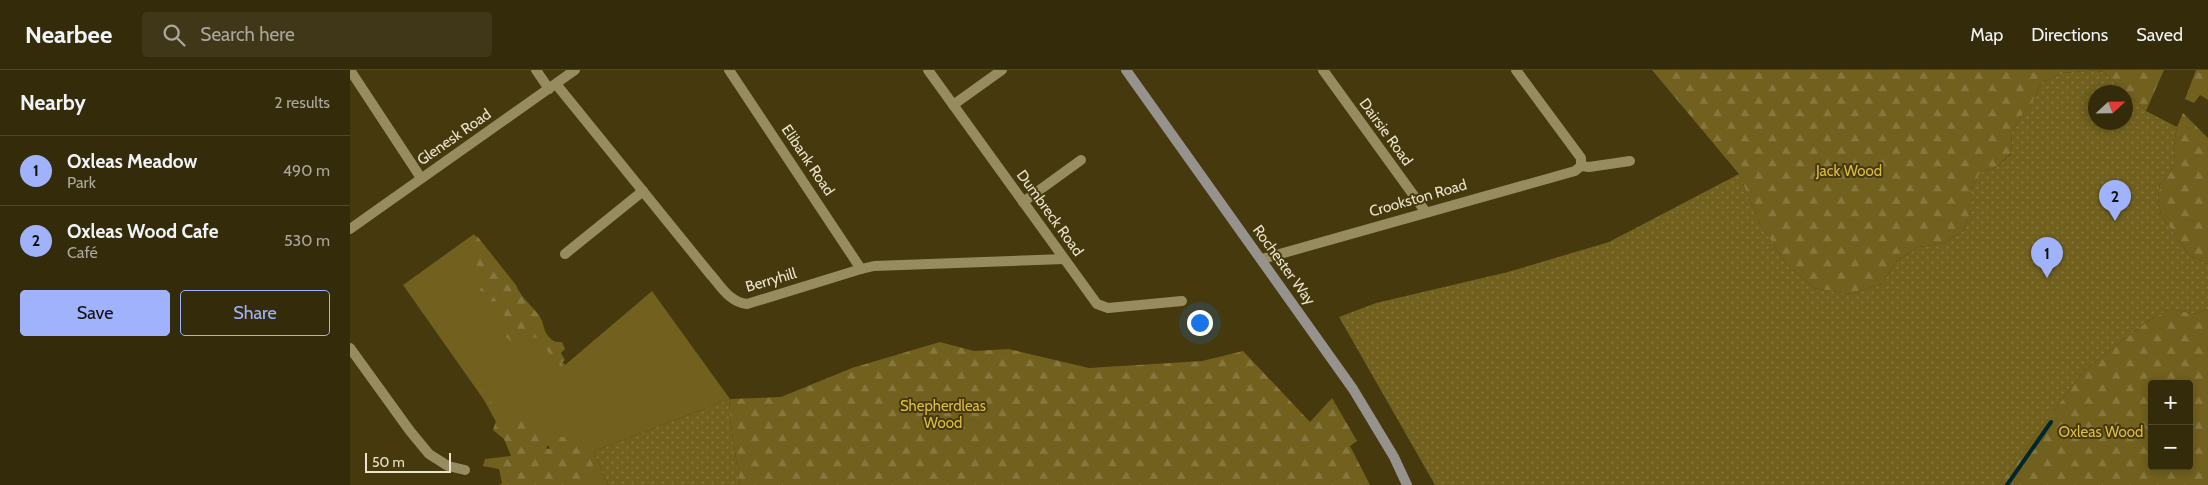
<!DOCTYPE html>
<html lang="en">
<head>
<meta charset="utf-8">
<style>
  :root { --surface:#342b0a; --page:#3f3718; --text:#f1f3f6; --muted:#a9a79c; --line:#4e472b; --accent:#a1b2fd }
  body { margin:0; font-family:Cabin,sans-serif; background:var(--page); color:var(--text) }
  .controls { position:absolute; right:15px; bottom:15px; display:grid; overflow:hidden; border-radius:5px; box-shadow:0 2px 8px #0003 }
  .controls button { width:45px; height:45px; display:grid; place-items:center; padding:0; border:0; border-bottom:1px solid var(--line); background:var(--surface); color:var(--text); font:25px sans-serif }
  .compass { position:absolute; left:1738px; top:15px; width:45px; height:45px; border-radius:50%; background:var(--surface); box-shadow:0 2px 8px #0003; rotate:68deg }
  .scale { position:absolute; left:15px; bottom:12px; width:86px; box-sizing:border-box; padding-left:5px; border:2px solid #eae3cd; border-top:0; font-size:14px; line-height:18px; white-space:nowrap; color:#eae3cd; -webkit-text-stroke:4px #45390d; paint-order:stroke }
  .you { position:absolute; left:849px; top:252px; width:18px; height:18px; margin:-12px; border:4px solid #fff; border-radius:50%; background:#1a73e8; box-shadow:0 0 0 8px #1a73e833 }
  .badge { display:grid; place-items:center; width:32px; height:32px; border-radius:50%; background:var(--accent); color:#111; font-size:16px; font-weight:700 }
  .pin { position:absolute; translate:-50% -41px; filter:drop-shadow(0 1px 2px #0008) }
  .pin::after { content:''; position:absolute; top:26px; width:18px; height:15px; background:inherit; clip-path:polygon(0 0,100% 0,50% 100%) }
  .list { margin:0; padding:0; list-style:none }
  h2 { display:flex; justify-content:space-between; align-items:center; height:65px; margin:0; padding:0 20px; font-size:21px }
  h2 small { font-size:16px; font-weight:400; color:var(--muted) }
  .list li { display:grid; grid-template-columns:32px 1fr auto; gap:15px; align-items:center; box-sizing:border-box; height:70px; padding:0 20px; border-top:1px solid var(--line) }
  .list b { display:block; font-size:19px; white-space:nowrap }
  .list p { margin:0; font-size:16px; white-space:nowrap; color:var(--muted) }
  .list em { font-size:16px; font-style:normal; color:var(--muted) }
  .actions { display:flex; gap:10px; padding:15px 20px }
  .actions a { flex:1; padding:11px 0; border:1px solid var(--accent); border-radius:5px; text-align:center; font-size:18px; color:var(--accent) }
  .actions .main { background:var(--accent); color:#111 }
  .icon { flex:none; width:28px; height:28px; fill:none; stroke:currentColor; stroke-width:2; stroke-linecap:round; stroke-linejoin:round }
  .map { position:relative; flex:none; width:1858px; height:415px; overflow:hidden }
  header { display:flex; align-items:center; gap:30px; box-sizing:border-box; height:70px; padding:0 25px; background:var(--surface); border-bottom:1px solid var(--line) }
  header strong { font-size:24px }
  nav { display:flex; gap:28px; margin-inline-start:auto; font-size:18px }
  .search { width:350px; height:45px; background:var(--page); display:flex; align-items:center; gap:12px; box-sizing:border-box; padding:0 18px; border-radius:5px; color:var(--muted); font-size:19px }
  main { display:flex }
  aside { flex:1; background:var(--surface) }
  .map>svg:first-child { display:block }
  .grass { fill:#71601e }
  .forest { fill:url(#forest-firs); fill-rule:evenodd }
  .park { fill:url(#park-dots); fill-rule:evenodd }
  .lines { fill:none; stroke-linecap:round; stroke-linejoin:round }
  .stream { stroke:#00262e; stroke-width:4 }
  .street { stroke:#978b60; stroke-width:10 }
  .secondary { stroke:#96938e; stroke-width:10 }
  .labels { text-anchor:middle; stroke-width:4; stroke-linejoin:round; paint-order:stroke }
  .street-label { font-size:15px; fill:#eae3cd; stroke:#45390d }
  .park-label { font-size:15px; fill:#debd43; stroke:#45390d }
</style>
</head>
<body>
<header>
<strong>Nearbee</strong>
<div class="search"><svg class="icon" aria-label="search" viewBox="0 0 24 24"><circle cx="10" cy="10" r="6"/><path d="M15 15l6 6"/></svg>Search here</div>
<nav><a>Map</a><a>Directions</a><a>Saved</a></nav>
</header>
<main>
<aside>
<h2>Nearby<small>2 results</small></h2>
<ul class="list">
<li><span class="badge">1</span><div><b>Oxleas Meadow</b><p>Park</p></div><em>490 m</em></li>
<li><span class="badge">2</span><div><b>Oxleas Wood Cafe</b><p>Café</p></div><em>530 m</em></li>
</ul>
<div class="actions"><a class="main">Save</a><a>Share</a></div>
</aside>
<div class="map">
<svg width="1858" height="415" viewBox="0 0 1858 415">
  <defs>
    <pattern id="forest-firs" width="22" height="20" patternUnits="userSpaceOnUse" patternTransform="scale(1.25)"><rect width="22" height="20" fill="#71601e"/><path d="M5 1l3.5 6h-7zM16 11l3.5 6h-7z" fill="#85773e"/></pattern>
    <pattern id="park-dots" width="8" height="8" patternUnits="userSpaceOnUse" patternTransform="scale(1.25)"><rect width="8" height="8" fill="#71601e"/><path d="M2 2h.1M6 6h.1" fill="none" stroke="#85773e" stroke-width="1.8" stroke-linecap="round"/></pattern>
  </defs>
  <rect width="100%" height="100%" fill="#45390d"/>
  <!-- grass -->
  <path class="grass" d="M124,164L215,295L302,221L380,329L244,381L258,415H211L205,368L191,384L151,361L134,330L53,215Z"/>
  <!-- forest -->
  <g class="forest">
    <path d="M1302,0H1814L1796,41L1756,4L1749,0L1713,3L1691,13L1683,32L1672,45L1662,62L1661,83L1647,97L1631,102L1621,119V140L1614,160L1595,173L1569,177L1547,191L1532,214L1500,224L1464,218L1436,194L1409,152L1389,104Z"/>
    <path d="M1846,0H1858V30L1850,25L1844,33L1835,29Z"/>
    <path d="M1833,43L1858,68V194L1839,185L1811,145L1808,129L1810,114L1819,104L1825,91L1824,75L1827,57Z"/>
    <path d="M127,166L166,215C171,228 183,236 190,247C195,255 192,261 201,269C204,272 207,272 212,272L215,279L211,283L215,290L211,293L213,297L205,293L189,267L170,269L165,274L156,267L157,260L162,259L166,261V253L160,255L153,243L156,235L160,234L157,230L139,232L131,224L130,219L136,215L124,190L126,182L123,170Z"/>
    <path d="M1820,239L1846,244L1858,239V415H1649L1734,300L1798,251ZM1802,314H1839V396H1802Z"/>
    <path d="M590,272L624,281L659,279L739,298L852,291L893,281L960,352L982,328L1007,371L1000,376L1020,415H390L379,342L380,329L431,327L502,298Z"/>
    <path d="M130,317L153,350L162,352L181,348L189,360L194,378L200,379L196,368L202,365L211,367H230L243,395L237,407L225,415H149L152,413L149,399L133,396L135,389L161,386L154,369L143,360L147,348Z"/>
  </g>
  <!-- park -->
  <g class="park">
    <path d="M1748,0L1756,4L1796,41L1827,57L1824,75L1825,91L1819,104L1810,114L1808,129L1811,145L1839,185L1858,194V239L1846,244L1820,239L1798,251L1734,300L1649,415H1085L989,247L1026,233L1158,202L1259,172L1389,104L1409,152L1436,194L1464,218L1500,224L1532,214L1547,191L1569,177L1595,173L1614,160L1621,140V119L1631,102L1647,97L1661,84L1662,62L1672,45L1683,32L1691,13L1713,3ZM1746,22H1776V52H1746Z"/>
    <path d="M380,329L379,342L390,415H258L244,381Z"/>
  </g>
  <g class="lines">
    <!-- stream -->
    <path class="stream" d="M1657,415L1701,352"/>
    <!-- street -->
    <g class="street">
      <path d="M0,0L71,108"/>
      <path d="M186,0L199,19"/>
      <path d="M379,0L511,199"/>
      <path d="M578,0L747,234L758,238L832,231"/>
      <path d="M973,0L1075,141"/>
      <path d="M206,14L360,204C371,216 379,232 397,234L511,199L524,196L714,189"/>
      <path d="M603,35L652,0"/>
      <path d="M1231,96L1239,97L1280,91"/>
      <path d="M673,132L731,90"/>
      <path d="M0,159L225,0"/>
      <path d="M215,184L293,121"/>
      <path d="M912,189L1225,101L1231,96V88L1166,0"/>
      <path d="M0,278L60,361L79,384L98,396L115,400"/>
    </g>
    <!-- secondary -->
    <path class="secondary" d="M776,0L1003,319L1044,387L1057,415"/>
  </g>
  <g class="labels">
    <!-- street labels -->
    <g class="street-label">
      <text transform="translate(1036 62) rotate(54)" y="5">Dairsie Road</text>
      <text transform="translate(104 67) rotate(-35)" y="5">Glenesk Road</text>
      <text transform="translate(458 90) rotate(56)" y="5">Elibank Road</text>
      <text transform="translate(1068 128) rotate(-16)" y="5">Crookston Road</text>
      <text transform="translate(700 143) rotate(54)" y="5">Dumbreck Road</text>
      <text transform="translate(934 195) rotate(54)" y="5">Rochester Way</text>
      <text transform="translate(421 210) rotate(-16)" y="5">Berryhill</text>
    </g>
    <!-- park labels -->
    <g class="park-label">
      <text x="1499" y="106">Jack Wood</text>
      <text x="593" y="341">Shepherdleas<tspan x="593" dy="17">Wood</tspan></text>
      <text x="1751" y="367">Oxleas Wood</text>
    </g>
  </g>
</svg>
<div class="controls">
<button>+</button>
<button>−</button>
</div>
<svg class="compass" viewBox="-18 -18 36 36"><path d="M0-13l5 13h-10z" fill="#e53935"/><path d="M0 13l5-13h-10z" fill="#a9a79c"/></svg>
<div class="scale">50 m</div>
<div class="you"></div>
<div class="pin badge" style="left:1697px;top:208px">1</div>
<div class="pin badge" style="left:1765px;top:151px">2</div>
</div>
</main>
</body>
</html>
